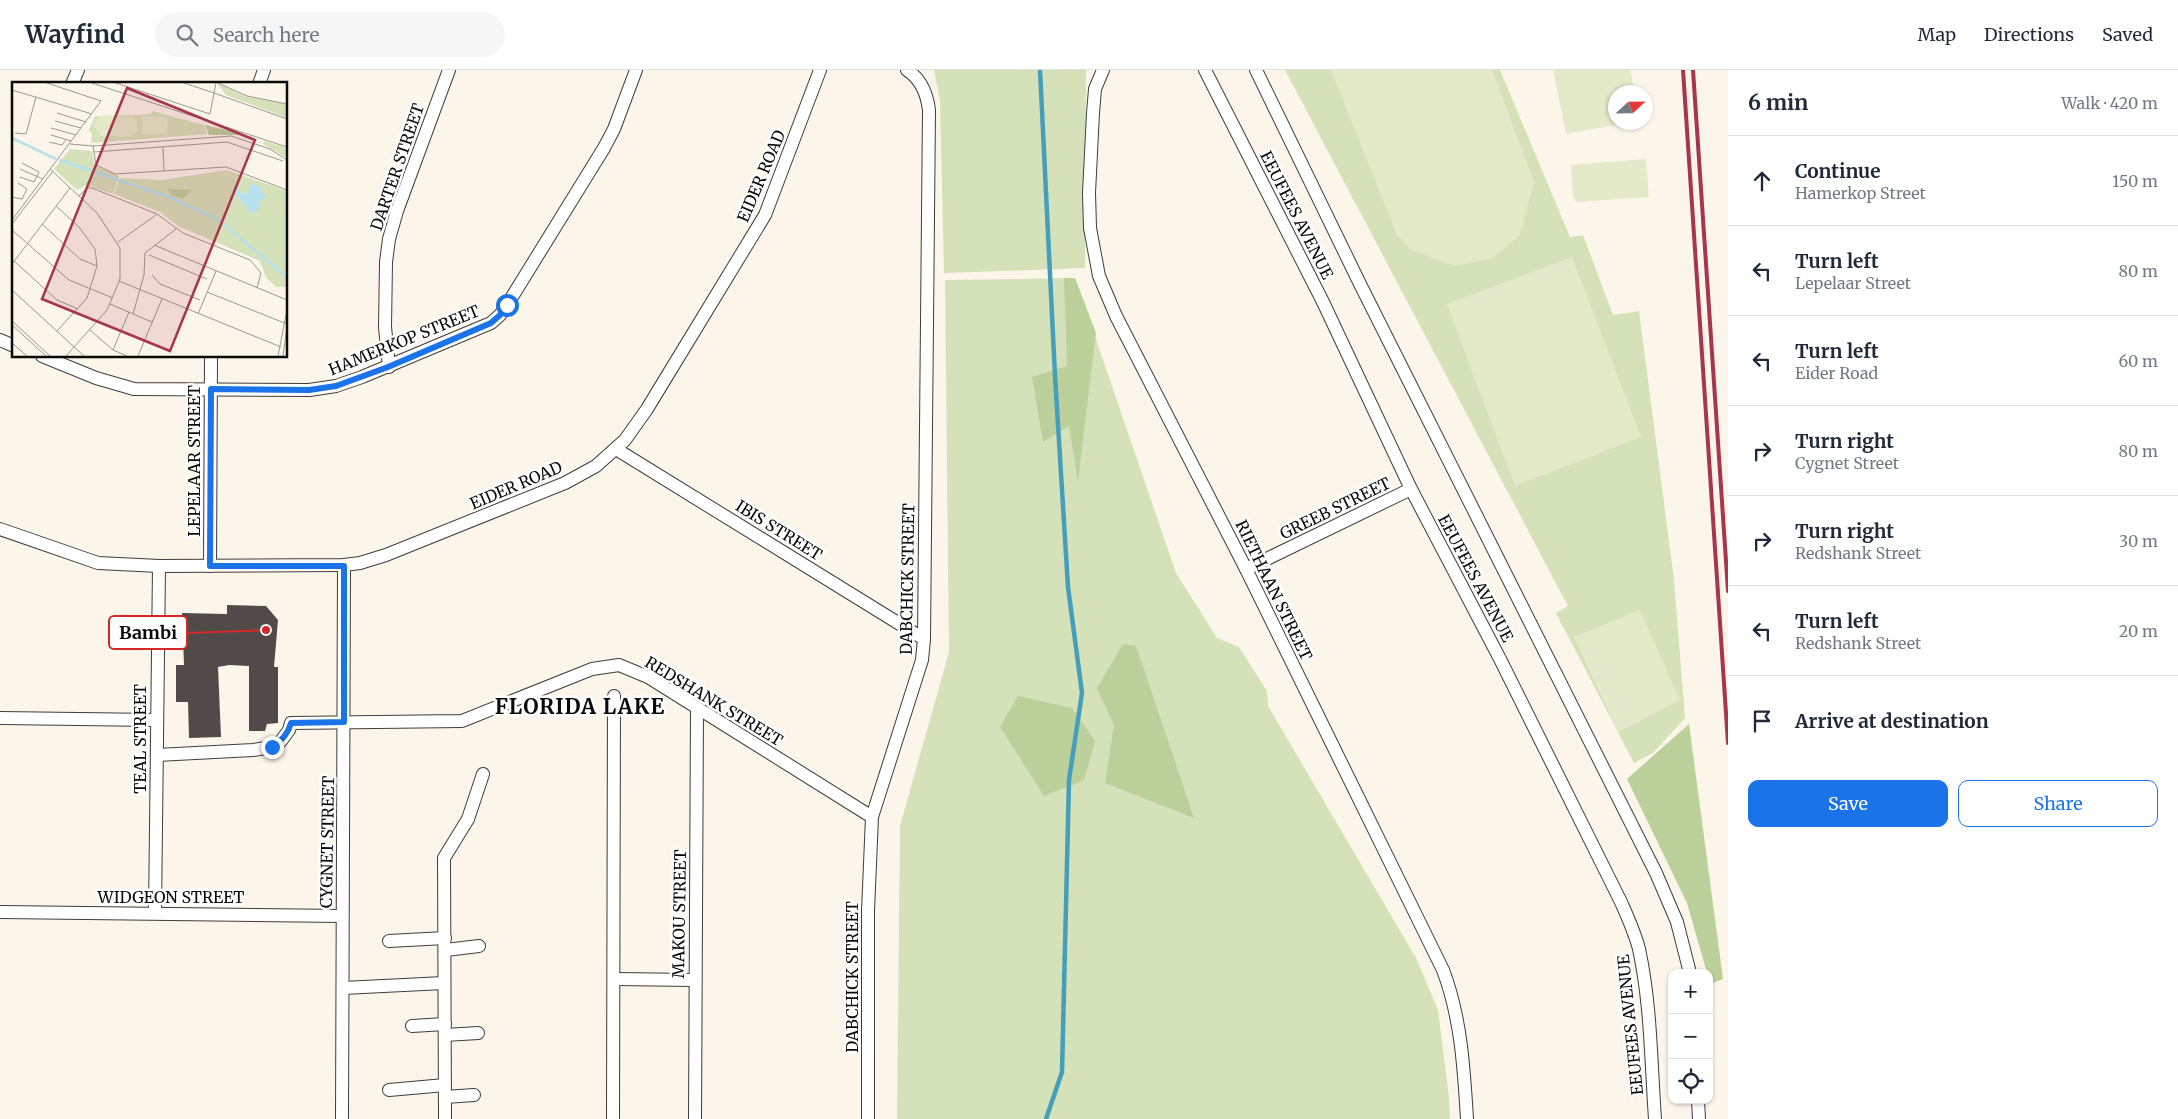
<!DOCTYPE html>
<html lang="en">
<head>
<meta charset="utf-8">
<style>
  :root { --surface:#fff; --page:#f6f6f7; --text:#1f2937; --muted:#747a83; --line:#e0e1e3; --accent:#1a73e8 }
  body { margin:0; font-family:Merriweather,serif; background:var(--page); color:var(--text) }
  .controls { position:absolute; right:15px; bottom:15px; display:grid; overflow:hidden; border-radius:10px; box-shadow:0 1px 4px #0004 }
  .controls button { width:45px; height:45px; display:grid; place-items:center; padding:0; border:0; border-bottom:1px solid var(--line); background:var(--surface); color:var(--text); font:25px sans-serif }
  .compass { position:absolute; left:1608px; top:15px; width:45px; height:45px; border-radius:50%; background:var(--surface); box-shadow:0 1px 4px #0004; rotate:68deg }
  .stop { position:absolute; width:15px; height:15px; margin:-11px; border:4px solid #1a73e8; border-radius:50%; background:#fff }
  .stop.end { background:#1a73e8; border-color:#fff; box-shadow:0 1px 5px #0008 }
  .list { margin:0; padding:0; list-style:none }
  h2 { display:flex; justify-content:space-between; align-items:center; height:65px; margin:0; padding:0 20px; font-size:21px }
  h2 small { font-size:16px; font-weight:400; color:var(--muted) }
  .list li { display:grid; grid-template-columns:32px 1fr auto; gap:15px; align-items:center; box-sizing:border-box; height:90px; padding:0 20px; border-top:1px solid var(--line) }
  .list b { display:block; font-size:19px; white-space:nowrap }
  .list p { margin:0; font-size:16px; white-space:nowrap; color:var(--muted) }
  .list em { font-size:16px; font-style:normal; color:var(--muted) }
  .actions { display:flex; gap:10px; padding:15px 20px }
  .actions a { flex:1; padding:11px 0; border:1px solid var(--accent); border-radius:10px; text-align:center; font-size:18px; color:var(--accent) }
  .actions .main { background:var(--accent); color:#fff }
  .icon { flex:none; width:28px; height:28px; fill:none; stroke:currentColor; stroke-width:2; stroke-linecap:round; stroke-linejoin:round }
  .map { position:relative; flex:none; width:1728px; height:1049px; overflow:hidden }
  header { display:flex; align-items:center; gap:30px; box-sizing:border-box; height:70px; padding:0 25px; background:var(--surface); border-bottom:1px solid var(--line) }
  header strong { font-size:24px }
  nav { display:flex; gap:28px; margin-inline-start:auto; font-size:18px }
  .search { width:350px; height:45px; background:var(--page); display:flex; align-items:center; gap:12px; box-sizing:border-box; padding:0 18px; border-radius:28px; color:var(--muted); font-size:19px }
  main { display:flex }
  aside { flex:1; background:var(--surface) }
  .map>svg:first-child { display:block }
  .green { fill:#d5e1b9 }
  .forest { fill:#bbd09a }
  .pitch { fill:#e4eac9 }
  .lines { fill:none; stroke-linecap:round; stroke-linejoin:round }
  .stream { stroke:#469fba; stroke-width:4.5 }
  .building { fill:#514a48 }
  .minor-casing { stroke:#3d3d3d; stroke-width:14 }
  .minor { stroke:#fff; stroke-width:12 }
  .rail { stroke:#a7364d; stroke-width:4 }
  .route { stroke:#1a73e8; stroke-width:6 }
  .labels { text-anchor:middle; stroke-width:5; stroke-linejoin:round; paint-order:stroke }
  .street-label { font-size:16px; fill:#0a0a0a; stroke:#fff }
  .district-label { font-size:21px; font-weight:bold; letter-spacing:1px; fill:#0a0a0a; stroke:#fff }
  .inset-river { fill:none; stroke:#b6e1ed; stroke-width:2.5 }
  .inset-road { fill:none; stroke:#9b9890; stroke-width:1 }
  .view { fill:#a7364d; fill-opacity:0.15; stroke:#a7364d; stroke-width:2.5 }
  .inset-edge { fill:none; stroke:#0a0a0a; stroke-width:2.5 }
  .leader { fill:none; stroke:#d62828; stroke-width:2 }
  .callout-dot { fill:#d62828; stroke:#fff; stroke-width:2 }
  .callout { fill:#fff; stroke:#d62828; stroke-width:2 }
  .callout-label { font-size:18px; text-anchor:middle; font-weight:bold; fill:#0a0a0a }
</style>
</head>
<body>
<header>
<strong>Wayfind</strong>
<div class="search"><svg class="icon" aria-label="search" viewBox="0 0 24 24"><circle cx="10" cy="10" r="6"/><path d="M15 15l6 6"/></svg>Search here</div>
<nav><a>Map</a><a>Directions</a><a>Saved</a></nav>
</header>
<main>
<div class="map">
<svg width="1728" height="1049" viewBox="0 0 1728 1049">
  <rect width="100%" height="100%" fill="#fcf6ea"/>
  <!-- green -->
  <g class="green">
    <path d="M934,0H1086L1085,198L944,203L940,32Z"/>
    <path d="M1285,0H1500L1570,167L1583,165L1613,245L1639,241L1674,510L1685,648L1653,683L1634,693L1556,543L1568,536Z"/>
    <path d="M1075,208L1176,503L1217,568L1239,577L1267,621L1268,636L1416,888L1438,940L1449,1027L1450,1049H897L900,756L949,582L945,210Z"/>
  </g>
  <!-- forest -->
  <g class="forest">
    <path d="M1064,208H1075L1096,263L1078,411L1069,356L1043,372L1032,307L1067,296Z"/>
    <path d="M1123,574L1136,576L1194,748L1105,713L1114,655L1097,618Z"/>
    <path d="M1018,626L1072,638L1095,671L1084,710L1044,726L1000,657Z"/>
    <path d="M1689,654L1723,909L1710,914L1709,903H1707L1687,833L1627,709Z"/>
  </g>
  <!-- pitch -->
  <g class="pitch">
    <path d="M1331,0H1492L1534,112L1520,165L1493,188L1455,196L1411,180L1397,165Z"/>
    <path d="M1553,0H1630L1635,22H1616V52L1626,53L1566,64Z"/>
    <path d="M1646,89L1649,127L1576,132L1573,125L1571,95Z"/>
    <path d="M1572,187L1641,367L1515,416L1447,234Z"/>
    <path d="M1640,540L1680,630L1618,662L1574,567Z"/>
  </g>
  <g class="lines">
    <!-- stream -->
    <path class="stream" d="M1040,0L1055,306L1068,517L1082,623L1069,710L1062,1002L1046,1049"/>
  </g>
  <!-- building -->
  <path class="building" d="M227,535L266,536L278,550L274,597H278V653L267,654L265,661H249V596L229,595L218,597L221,667L189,668L188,632H176V595H184L182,543L227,544Z"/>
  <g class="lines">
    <!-- minor casing -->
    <g class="minor-casing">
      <g id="minor">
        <path d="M1103,0L1095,19L1093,43L1089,123L1090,158L1099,206L1116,246L1246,499L1443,900C1461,947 1464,999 1467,1049"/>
        <path d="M1205,0L1323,232L1411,419L1500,589L1621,832C1628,848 1635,863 1639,879C1651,934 1651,993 1655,1049"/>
        <path d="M1256,0L1360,214L1656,803L1677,852L1690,903"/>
        <path d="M72,14L78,0"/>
        <path d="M259,14L264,0"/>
        <path d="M0,270L14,276"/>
        <path d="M42,286L96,308L134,319L309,320L336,316L362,307L491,253L500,245L507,235L604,78L614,59L636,0"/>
        <path d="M389,297L385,257L386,192L389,169L397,141L449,0"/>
        <path d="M616,379L924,569"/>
        <path d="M0,459L98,493L159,496L344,495L360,493L386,485L565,413L596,396L625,370L647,339L765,145L820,0"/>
        <path d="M210,496L211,286"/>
        <path d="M1246,499L1411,419"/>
        <path d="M0,648L156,650"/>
        <path d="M157,685L253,680L272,677L281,671L289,660L291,653L462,651L592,599L619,595L648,607L872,747"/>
        <path d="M0,842L342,846"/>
        <path d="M155,843L159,496"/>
        <path d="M389,871L445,868"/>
        <path d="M446,880L479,876"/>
        <path d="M614,909L695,910"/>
        <path d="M343,918L444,913"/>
        <path d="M412,956L445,954"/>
        <path d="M445,965L478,963"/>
        <path d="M389,1020L445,1015"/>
        <path d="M445,1027L474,1025"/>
        <path d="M1698,1030L1699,1049"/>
        <path d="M342,1049L344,495"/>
        <path d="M445,1049L444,788L468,749L483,704"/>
        <path d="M613,1049L614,626"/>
        <path d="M695,1049L697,638"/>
        <path d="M868,1049V841L872,747L922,590L924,569L929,40C927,24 921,9 907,0"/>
      </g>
    </g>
    <!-- minor -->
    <use href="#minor" class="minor"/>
    <!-- rail -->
    <g class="rail">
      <path d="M1683,0L1728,673"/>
      <path d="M1693,0L1728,521"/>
    </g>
  </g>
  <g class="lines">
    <!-- route -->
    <path class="route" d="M272,677C282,671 288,664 291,653L344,652V496H210L211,319L309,320L336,316L388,297L491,253L500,245L507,235"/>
  </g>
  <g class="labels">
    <!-- street labels -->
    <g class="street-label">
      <text transform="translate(397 97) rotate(-71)" y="6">DARTER STREET</text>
      <text transform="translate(761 106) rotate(-67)" y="6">EIDER ROAD</text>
      <text transform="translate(1297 145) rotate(63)" y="6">EEUFEES AVENUE</text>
      <text transform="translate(404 270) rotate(-22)" y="6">HAMERKOP STREET</text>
      <text transform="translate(194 391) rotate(-90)" y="6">LEPELAAR STREET</text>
      <text transform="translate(516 415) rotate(-23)" y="6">EIDER ROAD</text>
      <text transform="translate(1335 438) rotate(-26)" y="6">GREEB STREET</text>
      <text transform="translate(779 460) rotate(32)" y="6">IBIS STREET</text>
      <text transform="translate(1476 508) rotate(62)" y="6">EEUFEES AVENUE</text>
      <text transform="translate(907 509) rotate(-89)" y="6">DABCHICK STREET</text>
      <text transform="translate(1274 520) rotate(64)" y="6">RIETHAAN STREET</text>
      <text transform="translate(714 631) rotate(31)" y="6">REDSHANK STREET</text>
      <text transform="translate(140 669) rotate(-90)" y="6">TEAL STREET</text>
      <text transform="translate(327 772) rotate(-89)" y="6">CYGNET STREET</text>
      <text x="171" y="833">WIDGEON STREET</text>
      <text transform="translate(679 844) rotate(-89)" y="6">MAKOU STREET</text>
      <text transform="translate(852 907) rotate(-90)" y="6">DABCHICK STREET</text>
      <text transform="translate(1630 955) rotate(-96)" y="6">EEUFEES AVENUE</text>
    </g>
    <!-- district labels -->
    <g class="district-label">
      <text x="580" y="644">FLORIDA LAKE</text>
    </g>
  </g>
  <!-- overview -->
  <g transform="translate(12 12)">
    <rect width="275" height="275" fill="#fcf6ea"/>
    <path d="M205,1L235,15L275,22V36L214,13ZM140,29L192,43L195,52L79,61L80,52L77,48L83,34L127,33L139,32ZM252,59L275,66V76L251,62ZM58,67L80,69L83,84L107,94L101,112L74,103L65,108L42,87ZM215,88L275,109V205H264L254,195L248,179L166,144L148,130L102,112L108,96L149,98Z" fill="#d5e1b9"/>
    <path d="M193,43L226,51V53H197ZM156,107L180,108L171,117L159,113Z" fill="#bbd09a"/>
    <path d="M87,34L119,35L125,39V49L119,55L89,54L81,43ZM130,34L156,35L155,52H130Z" fill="#e4eac9"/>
    <path d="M241,101L249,106L251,113L256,114L248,119L247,127L238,133L235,125L223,112L226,106L228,111H237L236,106Z" fill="#b6e1ed"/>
    <path class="inset-river" d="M0,56L44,77M47,78L159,116L205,137L275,195"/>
    <path class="inset-road" d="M80,1L275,65M104,1L198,32L202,11L172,1M204,1L202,11L275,37M206,1L235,14L275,22M0,8L80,32M45,31L74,40M43,39L69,46M39,46L64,53M3,51L14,52L24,15M39,53L59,59M37,60L50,63L54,58M58,62L81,64L219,54L258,67L275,78M81,64L84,83L103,92L214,85L275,108M151,65L152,89M82,70L215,60L271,79M8,87L31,97M38,87L85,131L108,166V197L95,228L54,274M8,95L22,100L27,90L10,81M67,114L75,106H80L145,132L171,151L238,178L249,191L245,206M0,115L10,117L15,107L6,101M44,124L67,145L83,167L85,184L75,216L45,249M0,138L89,19L35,1M0,142L41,89M30,142L68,177L85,184M0,148L57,198L101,216M106,160L144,133M142,163L275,218M137,173L195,197M2,179L45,218L66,227M0,182L58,106M140,193L148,202L188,218M107,199L269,265M0,208L72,274M195,210L275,242M98,222L140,240M121,232L132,193L133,171L164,147M186,232L204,189M0,239L38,274M0,243L34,274M78,248L101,268L115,274M0,261L15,274M101,268L117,230M126,274L150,217M266,274L275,228M271,274L275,245"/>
    <path class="view" d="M115,6L243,58L158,269L30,217Z"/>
    <rect width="275" height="275" class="inset-edge"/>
  </g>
  <!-- callouts -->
  <path class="leader" d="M266 560L187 563"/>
  <circle class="callout-dot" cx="266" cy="560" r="5"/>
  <rect class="callout" x="109" y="546" width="78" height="33" rx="5"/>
  <g class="callout-label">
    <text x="148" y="569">Bambi</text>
  </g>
</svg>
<div class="controls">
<button>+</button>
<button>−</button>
<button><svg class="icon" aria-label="locate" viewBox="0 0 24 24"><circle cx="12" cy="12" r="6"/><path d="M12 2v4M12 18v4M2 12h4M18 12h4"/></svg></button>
</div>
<svg class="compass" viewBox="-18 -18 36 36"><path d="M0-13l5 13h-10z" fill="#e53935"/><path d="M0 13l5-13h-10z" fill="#747a83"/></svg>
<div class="stop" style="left:507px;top:235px"></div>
<div class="stop end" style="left:272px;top:677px"></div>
</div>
<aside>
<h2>6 min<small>Walk · 420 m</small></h2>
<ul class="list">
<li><svg class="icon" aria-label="ahead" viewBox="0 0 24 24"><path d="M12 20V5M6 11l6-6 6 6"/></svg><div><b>Continue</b><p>Hamerkop Street</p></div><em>150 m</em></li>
<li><svg class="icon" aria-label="left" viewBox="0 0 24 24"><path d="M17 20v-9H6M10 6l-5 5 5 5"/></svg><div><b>Turn left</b><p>Lepelaar Street</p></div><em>80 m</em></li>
<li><svg class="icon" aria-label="left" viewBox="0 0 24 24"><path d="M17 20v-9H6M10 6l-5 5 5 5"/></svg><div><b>Turn left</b><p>Eider Road</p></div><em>60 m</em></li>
<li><svg class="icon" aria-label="right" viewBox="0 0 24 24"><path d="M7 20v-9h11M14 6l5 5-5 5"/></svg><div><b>Turn right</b><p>Cygnet Street</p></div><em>80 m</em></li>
<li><svg class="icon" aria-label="right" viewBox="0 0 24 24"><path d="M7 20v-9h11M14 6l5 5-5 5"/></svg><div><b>Turn right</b><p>Redshank Street</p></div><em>30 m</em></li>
<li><svg class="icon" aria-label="left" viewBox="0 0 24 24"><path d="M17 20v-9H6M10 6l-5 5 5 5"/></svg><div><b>Turn left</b><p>Redshank Street</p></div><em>20 m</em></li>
<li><svg class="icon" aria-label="arrive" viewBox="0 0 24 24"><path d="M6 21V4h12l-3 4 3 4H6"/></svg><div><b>Arrive at destination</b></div></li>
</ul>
<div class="actions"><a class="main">Save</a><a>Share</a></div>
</aside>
</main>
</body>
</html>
